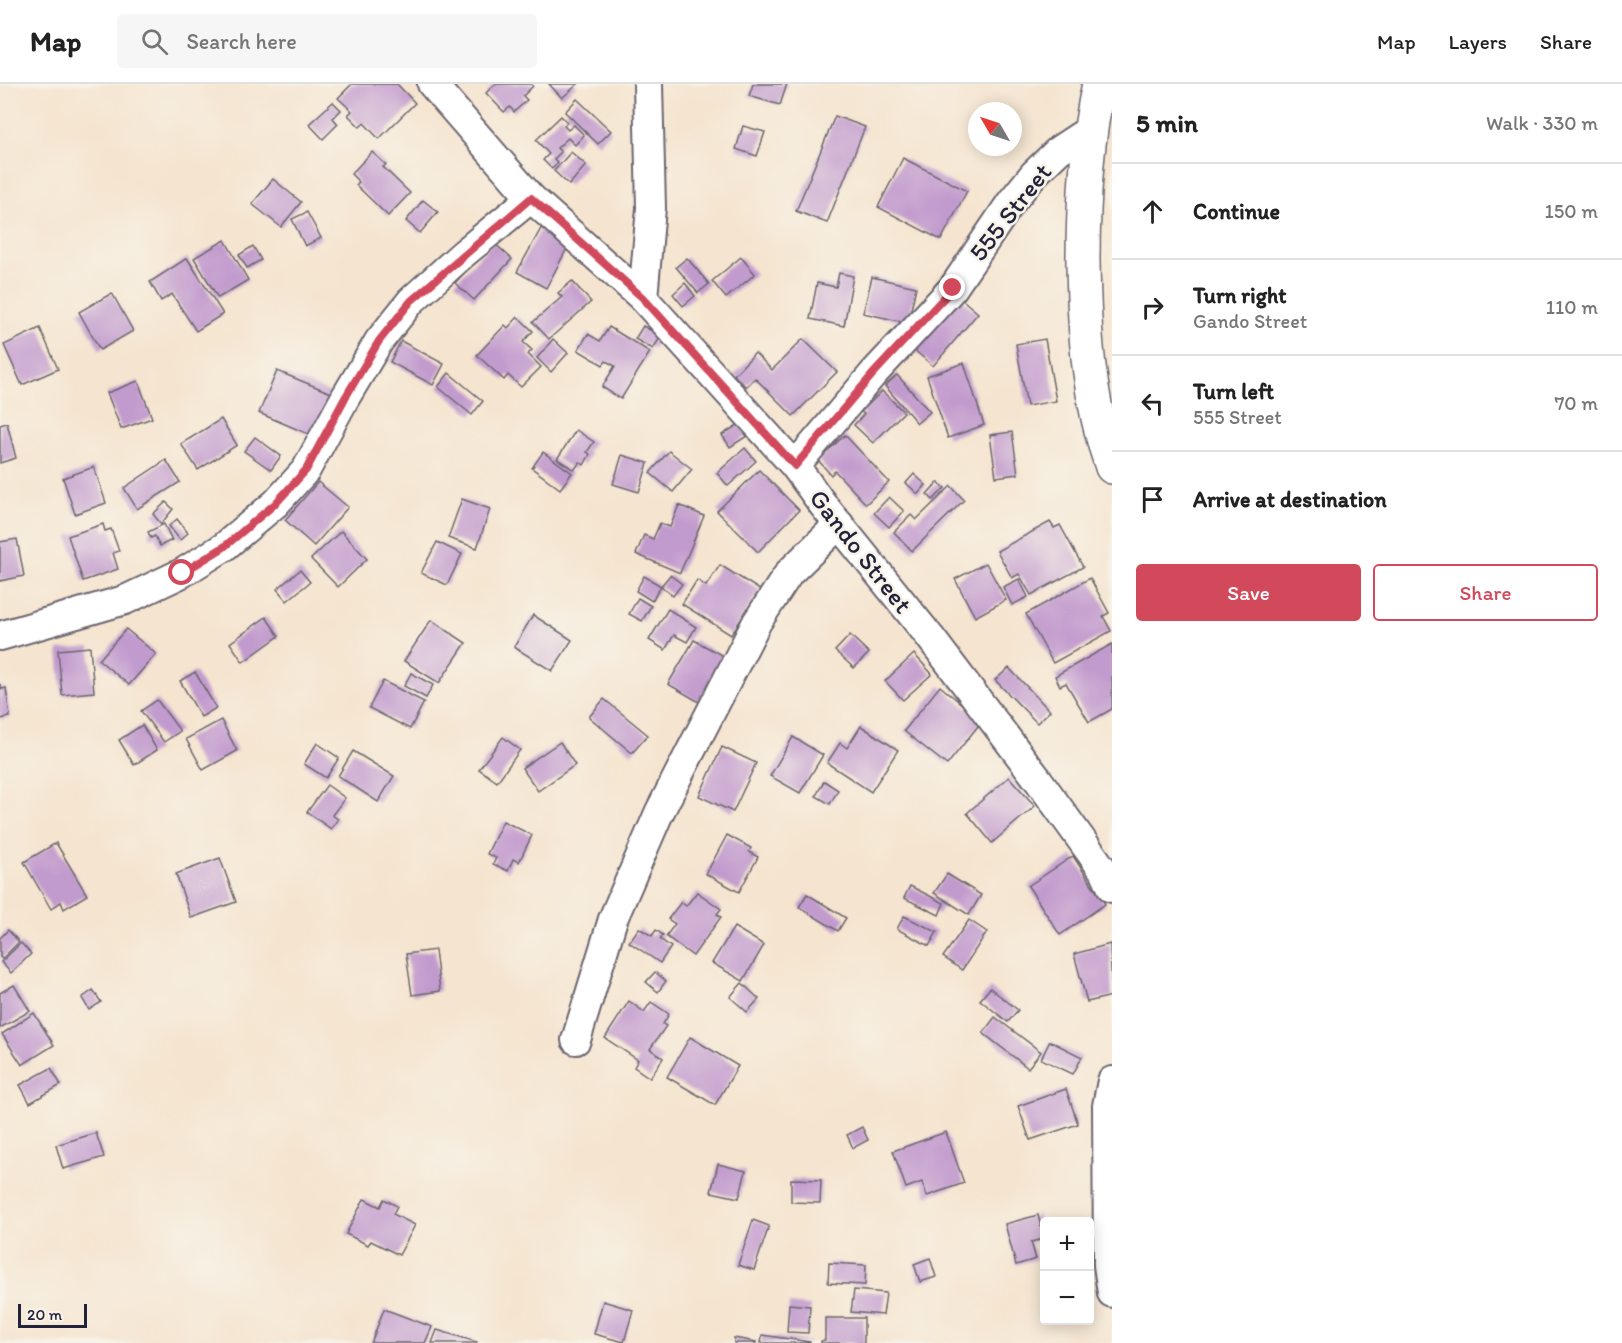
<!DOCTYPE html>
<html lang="en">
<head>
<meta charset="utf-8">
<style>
  :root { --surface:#fff; --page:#f6f6f6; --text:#222; --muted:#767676; --line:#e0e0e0; --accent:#d1495b }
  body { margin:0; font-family:Itim,sans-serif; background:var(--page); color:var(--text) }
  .controls { position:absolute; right:18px; bottom:18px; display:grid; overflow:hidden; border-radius:6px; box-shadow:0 3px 15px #0003 }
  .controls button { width:54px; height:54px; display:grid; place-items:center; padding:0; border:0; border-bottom:2px solid var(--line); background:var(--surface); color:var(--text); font:30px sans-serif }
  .compass { position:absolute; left:968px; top:18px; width:54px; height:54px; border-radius:50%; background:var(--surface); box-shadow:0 3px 15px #0003; rotate:309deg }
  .scale { position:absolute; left:18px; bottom:15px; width:69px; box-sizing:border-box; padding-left:6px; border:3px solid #22223b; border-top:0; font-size:16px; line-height:21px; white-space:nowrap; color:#22223b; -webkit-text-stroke:4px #f7f3e8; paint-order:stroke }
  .stop { position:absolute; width:18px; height:18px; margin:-14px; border:4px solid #d1495b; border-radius:50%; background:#fff }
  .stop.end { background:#d1495b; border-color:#fff; box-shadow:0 2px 6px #0008 }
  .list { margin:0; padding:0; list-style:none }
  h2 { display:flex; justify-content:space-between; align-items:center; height:78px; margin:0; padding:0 24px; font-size:26px }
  h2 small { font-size:20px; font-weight:400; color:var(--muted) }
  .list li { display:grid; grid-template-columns:39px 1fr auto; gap:18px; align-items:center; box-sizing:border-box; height:96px; padding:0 24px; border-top:2px solid var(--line) }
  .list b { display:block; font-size:22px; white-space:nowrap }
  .list p { margin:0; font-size:20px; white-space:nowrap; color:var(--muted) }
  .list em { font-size:20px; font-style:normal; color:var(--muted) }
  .actions { display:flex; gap:12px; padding:18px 24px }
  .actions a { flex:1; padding:14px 0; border:2px solid var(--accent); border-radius:6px; text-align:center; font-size:21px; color:var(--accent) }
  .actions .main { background:var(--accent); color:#fff }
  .icon { flex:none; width:33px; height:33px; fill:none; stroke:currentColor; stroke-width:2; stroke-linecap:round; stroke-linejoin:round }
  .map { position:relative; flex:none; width:1112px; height:1259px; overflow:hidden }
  header { display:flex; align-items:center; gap:36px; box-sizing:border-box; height:84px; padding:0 30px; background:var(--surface); border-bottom:2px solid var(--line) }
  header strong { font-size:28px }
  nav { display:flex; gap:33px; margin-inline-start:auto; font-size:21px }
  .search { width:420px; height:54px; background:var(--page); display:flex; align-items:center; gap:15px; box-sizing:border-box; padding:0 21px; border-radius:6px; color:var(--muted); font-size:22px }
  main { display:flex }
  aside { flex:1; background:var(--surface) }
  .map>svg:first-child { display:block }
  .building { fill:#c29bce }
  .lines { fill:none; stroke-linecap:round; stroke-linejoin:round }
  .minor-casing { stroke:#6c666f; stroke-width:32 }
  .major-casing { stroke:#6c666f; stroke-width:36 }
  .minor { stroke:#fff; stroke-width:28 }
  .major { stroke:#fff; stroke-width:33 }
  .route { stroke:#d1495b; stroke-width:8 }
  .labels { text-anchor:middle; stroke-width:5; stroke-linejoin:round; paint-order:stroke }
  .street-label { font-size:26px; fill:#22223b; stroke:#f7f3e8 }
</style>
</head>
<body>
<header>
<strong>Map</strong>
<div class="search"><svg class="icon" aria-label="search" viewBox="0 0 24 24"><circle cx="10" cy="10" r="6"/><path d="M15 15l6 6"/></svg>Search here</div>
<nav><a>Map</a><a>Layers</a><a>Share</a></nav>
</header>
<main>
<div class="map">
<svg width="1112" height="1259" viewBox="0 0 1112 1259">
  <rect width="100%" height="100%" fill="#f7f3e8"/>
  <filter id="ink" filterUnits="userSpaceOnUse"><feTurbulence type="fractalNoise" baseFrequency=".0167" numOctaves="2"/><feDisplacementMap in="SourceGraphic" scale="12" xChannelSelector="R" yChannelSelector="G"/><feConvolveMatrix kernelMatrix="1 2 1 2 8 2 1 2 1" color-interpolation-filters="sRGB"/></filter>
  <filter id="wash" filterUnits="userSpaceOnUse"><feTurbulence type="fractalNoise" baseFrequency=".008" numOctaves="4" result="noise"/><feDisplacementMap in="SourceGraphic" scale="24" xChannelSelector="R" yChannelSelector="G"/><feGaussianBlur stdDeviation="1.35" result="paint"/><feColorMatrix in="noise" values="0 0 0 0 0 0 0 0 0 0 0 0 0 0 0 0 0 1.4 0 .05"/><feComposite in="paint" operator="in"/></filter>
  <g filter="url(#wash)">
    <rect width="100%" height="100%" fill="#f5e4cf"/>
    <g id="blocks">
      <!-- building -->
      <g class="building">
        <path d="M352,0H397L415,19L379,55L364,39L360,43L348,31L352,27L338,14Z"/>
        <path d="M495,0H531L533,2L523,12L527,16L514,28L510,23L504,28L486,9Z"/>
        <path d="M549,0H578L562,14Z"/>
        <path d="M753,0H787L780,21L749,12Z"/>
        <path d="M577,15L611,47L598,60L565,28Z"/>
        <path d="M333,18L341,26L333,34L338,40L323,55L309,40Z"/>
        <path d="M561,32L567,38L564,42L568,46L574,41L584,51L575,61L568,54L557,64L561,68L554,75L558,79L552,85L543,76L549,70L536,56Z"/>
        <path d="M835,32L865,43L827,139L796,127Z"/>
        <path d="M743,42L765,48L757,72L736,65Z"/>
        <path d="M372,68L386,81L383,83L410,109L388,132L356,101L359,98L351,90Z"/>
        <path d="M571,68L586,81L569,101L554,87Z"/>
        <path d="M903,74L967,107L941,156L878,123Z"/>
        <path d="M273,95L301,118L281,143L252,120Z"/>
        <path d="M423,116L438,128L420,149L406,137Z"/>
        <path d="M307,128L321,154L305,162L292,135Z"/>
        <path d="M543,141L571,157L546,204L517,188Z"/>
        <path d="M225,156L248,196L218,214L194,174Z"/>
        <path d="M493,158L512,175L474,216L455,199Z"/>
        <path d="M253,162L261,176L247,184L239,171Z"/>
        <path d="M741,173L755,190L726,214L712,197Z"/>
        <path d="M187,174L223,230L196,247L172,210L161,217L150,198Z"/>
        <path d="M687,174L709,200L698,209L676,183Z"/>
        <path d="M839,189L853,192L844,242L810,235L817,199L836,203Z"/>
        <path d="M872,193L916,203L908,239L863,229Z"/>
        <path d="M572,197L591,218L549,255L533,238L562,213L558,209Z"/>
        <path d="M685,199L695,212L683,222L673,210Z"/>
        <path d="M112,209L133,247L100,266L79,228Z"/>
        <path d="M958,212L978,229L933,282L913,265Z"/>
        <path d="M518,233L533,247L523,258L532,266L528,270L541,283L521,303L508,291L504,296L477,271L505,241L508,244Z"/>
        <path d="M643,242L661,252L653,265L635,255Z"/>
        <path d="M609,243L650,268L621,315L602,303L615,282L606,277L603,281L578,266L588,250L600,257Z"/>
        <path d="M40,244L58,285L22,301L4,261Z"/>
        <path d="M553,255L568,269L551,288L537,274Z"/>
        <path d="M803,255L837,288L793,332L755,294L746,303L734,291L755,269L772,286Z"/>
        <path d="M1045,255L1056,317L1027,322L1016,260Z"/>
        <path d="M401,257L444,280L433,301L390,278Z"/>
        <path d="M964,279L984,341L948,354L927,292Z"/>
        <path d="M277,287L331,309L313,352L259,329Z"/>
        <path d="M449,289L483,317L472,331L438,303Z"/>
        <path d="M897,291L930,328L917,339L885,302Z"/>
        <path d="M138,297L152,334L121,345L107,309Z"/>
        <path d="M882,307L904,328L873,359L854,341L864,330L861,328Z"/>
        <path d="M221,335L237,361L198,386L181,360Z"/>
        <path d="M7,339L16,374L0,379V341Z"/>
        <path d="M739,340L747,352L730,363L722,351Z"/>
        <path d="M576,346L594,358L587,368L590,370L584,381L580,378L574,386L557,375Z"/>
        <path d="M1012,348L1018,390L996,393L990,351Z"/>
        <path d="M845,351L889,398L866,420L835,387L831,391L818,376Z"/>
        <path d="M255,353L281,372L271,386L244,367Z"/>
        <path d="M745,364L756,377L728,402L717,389Z"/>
        <path d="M669,367L692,385L673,408L650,389Z"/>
        <path d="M543,368L572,389L560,405L532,384Z"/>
        <path d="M622,371L648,379L639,408L613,400Z"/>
        <path d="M166,376L180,398L137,425L124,404Z"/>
        <path d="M94,383L106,419L75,430L63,394Z"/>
        <path d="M759,386L799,426L758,468L717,427Z"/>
        <path d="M914,390L926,401L918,410L906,399Z"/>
        <path d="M318,398L348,423L314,462L285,436Z"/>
        <path d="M938,398L945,404L933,416L927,410Z"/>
        <path d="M951,402L964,416L912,467L894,448L911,431L916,436Z"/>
        <path d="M889,413L904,427L889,443L874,429Z"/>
        <path d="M462,415L490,425L477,464L448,454Z"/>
        <path d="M166,418L173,425L161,440L153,430Z"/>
        <path d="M679,421L704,432L680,489L636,470L644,451L653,455L660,439L670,443Z"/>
        <path d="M177,435L188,449L180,456L169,442Z"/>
        <path d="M1050,438L1054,444L1060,441L1083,483L1031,511L1019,490L1012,494L997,467Z"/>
        <path d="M103,440L105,447L111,445L119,467L113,469L118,485L83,497L68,452Z"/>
        <path d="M164,440L172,456L160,462L155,452L151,454L148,448Z"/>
        <path d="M341,447L367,475L338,503L311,475Z"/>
        <path d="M17,455L24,492L0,497V458Z"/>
        <path d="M437,458L462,470L447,501L421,489Z"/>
        <path d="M986,479L1006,516L975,533L955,495Z"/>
        <path d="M720,481L760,506L731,551L682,520L697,496L706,502Z"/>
        <path d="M300,486L310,498L287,517L277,505Z"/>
        <path d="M670,491L682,500L673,512L661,502Z"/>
        <path d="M644,492L661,502L652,517L636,507Z"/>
        <path d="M1090,494L1109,529L1103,532L1111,547L1053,579L1026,530Z"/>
        <path d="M1019,495L1028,513L1012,521L1003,503Z"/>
        <path d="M638,514L651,522L642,537L629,530Z"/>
        <path d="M668,525L696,543L687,558L674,551L665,566L649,556Z"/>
        <path d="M533,531L572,556L552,587L514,563Z"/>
        <path d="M266,533L279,552L243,578L230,559Z"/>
        <path d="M431,536L466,559L439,599L404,577Z"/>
        <path d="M126,545L156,570L129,601L99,576Z"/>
        <path d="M850,551L869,569L854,584L835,567Z"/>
        <path d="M694,556L727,574L701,619L668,600Z"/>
        <path d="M1112,560V625L1089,638L1066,599L1060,602L1055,592Z"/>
        <path d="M90,563L94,608L62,611L58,566Z"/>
        <path d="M914,570L932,590L903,616L885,597Z"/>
        <path d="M1009,584L1050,627L1037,639L995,596Z"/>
        <path d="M195,588L216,624L201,633L180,597Z"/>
        <path d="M411,589L433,601L426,614L404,602Z"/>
        <path d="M383,597L424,618L410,645L369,624Z"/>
        <path d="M0,600L2,605L6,604L10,633L0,635Z"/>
        <path d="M940,602L982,637L947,681L904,647Z"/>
        <path d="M604,615L648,651L632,669L589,633Z"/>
        <path d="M157,616L180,647L164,658L141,627Z"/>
        <path d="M221,636L237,667L203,686L186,655Z"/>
        <path d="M142,641L157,666L134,681L119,656Z"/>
        <path d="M861,642L898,666L871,708L827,679L840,659L847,664Z"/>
        <path d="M503,653L520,666L497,698L479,685Z"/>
        <path d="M793,653L823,671L800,709L770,692Z"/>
        <path d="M560,658L575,681L538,707L522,684Z"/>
        <path d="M317,659L339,674L326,694L304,680Z"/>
        <path d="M722,663L756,679L733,728L699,712Z"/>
        <path d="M353,667L394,692L378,718L338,692Z"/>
        <path d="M1009,693L1035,722L992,759L967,729Z"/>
        <path d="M824,697L838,706L830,720L816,712Z"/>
        <path d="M327,701L345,714L332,731L338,735L331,745L307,728Z"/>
        <path d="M503,737L532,751L519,778L513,775L508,787L493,780L496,774L487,770Z"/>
        <path d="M727,751L751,764L749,768L758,773L739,808L706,790Z"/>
        <path d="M56,759L87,811L64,825L61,818L51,825L24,778Z"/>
        <path d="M1073,772L1105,820L1060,851L1028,802Z"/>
        <path d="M220,774L236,818L191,834L176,790Z"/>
        <path d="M947,790L981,811L969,831L934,809Z"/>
        <path d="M910,802L944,819L939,831L904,814Z"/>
        <path d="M697,808L721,825L717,830L721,833L693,872L666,852L675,840L668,835L681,818L686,822Z"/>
        <path d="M807,810L846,834L838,847L799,823Z"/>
        <path d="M904,832L937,848L929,862L897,845Z"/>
        <path d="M969,836L987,848L962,886L943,873Z"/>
        <path d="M734,843L764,861L743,897L712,879Z"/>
        <path d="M639,844L652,852L656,846L663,851L660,855L671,863L660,879L629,858Z"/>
        <path d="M8,846L19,858L2,875L0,873V854Z"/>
        <path d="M21,859L31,870L11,889L1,878Z"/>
        <path d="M1110,860L1112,912L1087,918L1074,870Z"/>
        <path d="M435,866L440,907L412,911L406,870Z"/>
        <path d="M655,888L666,897L658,908L646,898Z"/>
        <path d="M742,899L759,915L747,928L730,913Z"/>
        <path d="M14,901L30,927L0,944V909Z"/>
        <path d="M990,904L1018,926L1008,938L980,916Z"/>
        <path d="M93,906L101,918L89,926L82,914Z"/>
        <path d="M629,917L644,928L651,918L669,930L663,940L666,942L650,965L663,974L650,994L634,983L638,976L605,954Z"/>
        <path d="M34,929L54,961L22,981L2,950Z"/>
        <path d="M995,933L1041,968L1028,984L983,949Z"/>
        <path d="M690,953L738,982L715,1021L667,993Z"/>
        <path d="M1050,957L1082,973L1073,990L1041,975Z"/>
        <path d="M51,984L61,1001L30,1019L20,1001Z"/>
        <path d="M1066,1005L1078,1040L1030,1056L1018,1022Z"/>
        <path d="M862,1043L868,1056L853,1064L847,1051Z"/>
        <path d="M946,1048L964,1099L927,1112L922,1098L906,1104L893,1067Z"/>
        <path d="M96,1049L104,1073L63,1085L56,1061Z"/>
        <path d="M718,1080L746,1087L739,1114L711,1108Z"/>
        <path d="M791,1095L821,1096L820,1119L791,1118Z"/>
        <path d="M364,1115L380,1123L384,1115L397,1122L393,1130L415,1141L399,1171L371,1157L368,1161L346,1150Z"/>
        <path d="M1038,1131L1044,1155L1031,1158L1036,1175L1016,1181L1005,1140Z"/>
        <path d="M753,1136L769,1142L754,1186L738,1181Z"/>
        <path d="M930,1174L936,1193L920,1198L914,1180Z"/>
        <path d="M829,1179L866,1181L865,1201L828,1199Z"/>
        <path d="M854,1206L886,1209L883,1231L851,1228Z"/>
        <path d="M603,1217L633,1226L624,1258L594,1250Z"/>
        <path d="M789,1220L810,1222L808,1249L787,1248Z"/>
        <path d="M384,1225L432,1243L425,1259H371Z"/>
        <path d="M825,1234H864V1259H821V1257L825,1256Z"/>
        <path d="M437,1246L477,1258L476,1259H432Z"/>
        <path d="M762,1251L810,1258V1259H761Z"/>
        <path d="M734,1254L756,1258V1259H734Z"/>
      </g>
    </g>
  </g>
  <g filter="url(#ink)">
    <use href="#blocks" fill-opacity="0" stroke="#6c666f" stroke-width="1.5"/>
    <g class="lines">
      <!-- minor casing -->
      <g class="minor-casing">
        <g id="minor">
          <path d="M432,0L531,114L643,214L795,382L824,422L930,553L1039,697L1106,790L1112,804"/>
          <path d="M643,214L651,124L648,0"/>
          <path d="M795,382L873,290L953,204L1012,117L1034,90L1059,66L1091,45"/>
          <path d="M0,552L125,516L182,489L224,463L276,419L306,386L345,314L379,257L411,217L463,170L531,114"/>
          <path d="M576,956L613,835L659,729L757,538L789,489L839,440"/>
          <path d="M1112,997L1107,1022L1108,1181L1112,1209"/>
        </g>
      </g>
      <!-- major casing -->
      <g class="major-casing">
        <path id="major" d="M1099,0C1086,58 1083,117 1083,177C1084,247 1088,316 1112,383"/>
      </g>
      <!-- minor -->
      <use href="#minor" class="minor"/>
      <!-- major -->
      <use href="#major" class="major"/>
    </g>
  </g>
  <g class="lines" filter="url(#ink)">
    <!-- route -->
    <path class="route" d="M182,489L224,463L276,419L306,386L345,314L379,257L411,217L531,114L643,214L795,382L873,290L953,204"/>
  </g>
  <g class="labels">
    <!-- street labels -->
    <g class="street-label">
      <text transform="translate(1010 128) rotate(-52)" y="9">555 Street</text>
      <text transform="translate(861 467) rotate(52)" y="9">Gando Street</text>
    </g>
  </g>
</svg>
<div class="controls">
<button>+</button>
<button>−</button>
</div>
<svg class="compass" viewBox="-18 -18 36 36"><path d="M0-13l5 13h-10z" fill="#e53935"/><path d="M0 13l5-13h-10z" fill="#767676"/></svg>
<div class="scale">20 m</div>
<div class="stop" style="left:182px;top:489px"></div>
<div class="stop end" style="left:953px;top:204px"></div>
</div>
<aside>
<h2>5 min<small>Walk · 330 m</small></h2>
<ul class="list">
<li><svg class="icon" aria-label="ahead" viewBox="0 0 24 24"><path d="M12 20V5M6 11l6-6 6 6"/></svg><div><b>Continue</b></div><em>150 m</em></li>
<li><svg class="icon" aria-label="right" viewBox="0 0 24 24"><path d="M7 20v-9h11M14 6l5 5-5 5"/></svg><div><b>Turn right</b><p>Gando Street</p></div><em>110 m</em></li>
<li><svg class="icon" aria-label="left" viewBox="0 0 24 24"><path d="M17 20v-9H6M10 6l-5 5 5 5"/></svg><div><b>Turn left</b><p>555 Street</p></div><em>70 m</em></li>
<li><svg class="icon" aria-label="arrive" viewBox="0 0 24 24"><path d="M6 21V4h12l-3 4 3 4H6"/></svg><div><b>Arrive at destination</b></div></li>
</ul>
<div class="actions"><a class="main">Save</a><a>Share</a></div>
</aside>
</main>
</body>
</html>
